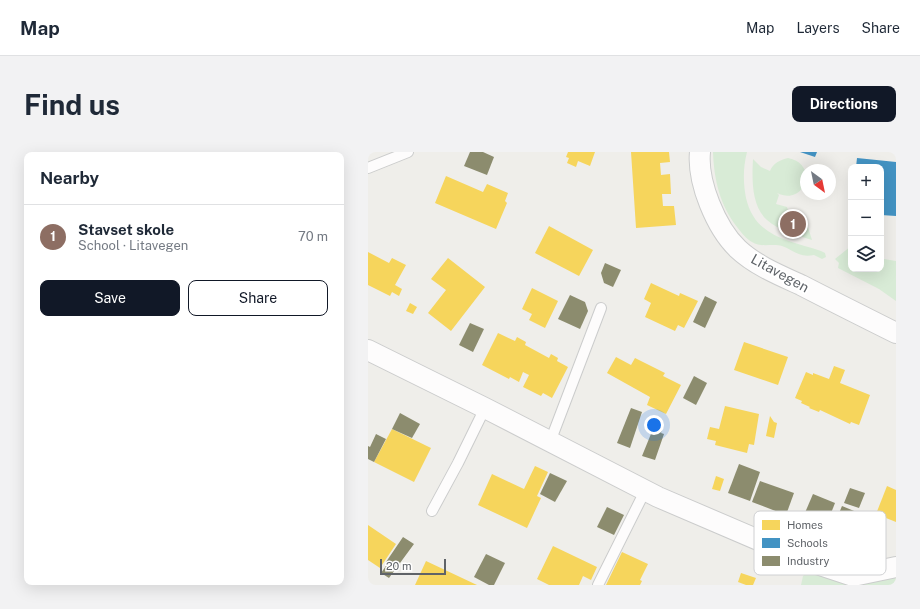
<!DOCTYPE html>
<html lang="en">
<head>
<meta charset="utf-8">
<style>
  :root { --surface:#fff; --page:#f2f2f3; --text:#1f2937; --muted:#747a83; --line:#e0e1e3; --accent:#111827 }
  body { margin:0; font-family:"Public Sans",sans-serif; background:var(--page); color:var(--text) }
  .controls { position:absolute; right:12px; top:12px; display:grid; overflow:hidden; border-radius:8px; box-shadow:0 4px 16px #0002 }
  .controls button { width:36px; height:36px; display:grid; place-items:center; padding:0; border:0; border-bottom:1px solid var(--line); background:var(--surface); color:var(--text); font:20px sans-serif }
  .compass { position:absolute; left:432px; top:12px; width:36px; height:36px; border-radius:50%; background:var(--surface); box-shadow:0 4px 16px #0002; rotate:147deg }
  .scale { position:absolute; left:12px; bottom:10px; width:66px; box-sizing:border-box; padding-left:4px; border:2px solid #5f6368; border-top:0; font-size:11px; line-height:14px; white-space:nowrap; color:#5f6368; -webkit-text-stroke:3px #fff; paint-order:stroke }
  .you { position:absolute; left:286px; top:273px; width:14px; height:14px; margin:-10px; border:3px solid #fff; border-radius:50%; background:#1a73e8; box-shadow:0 0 0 6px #1a73e833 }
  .badge { display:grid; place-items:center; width:26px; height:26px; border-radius:50%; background:var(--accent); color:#fff; font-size:13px; font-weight:700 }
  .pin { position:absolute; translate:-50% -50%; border:2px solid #fff; box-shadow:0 1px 4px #0006 }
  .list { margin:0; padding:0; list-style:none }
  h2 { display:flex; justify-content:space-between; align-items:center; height:52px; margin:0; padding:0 16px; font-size:17px }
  h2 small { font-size:13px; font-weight:400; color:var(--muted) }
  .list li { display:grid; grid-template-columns:26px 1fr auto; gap:12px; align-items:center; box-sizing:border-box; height:64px; padding:0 16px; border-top:1px solid var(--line) }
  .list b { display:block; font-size:15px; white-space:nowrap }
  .list p { margin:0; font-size:13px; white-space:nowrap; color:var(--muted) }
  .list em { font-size:13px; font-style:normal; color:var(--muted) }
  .actions { display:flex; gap:8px; padding:12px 16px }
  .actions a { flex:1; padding:9px 0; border:1px solid var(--accent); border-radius:8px; text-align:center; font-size:14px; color:var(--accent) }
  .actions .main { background:var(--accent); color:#fff }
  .icon { flex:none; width:22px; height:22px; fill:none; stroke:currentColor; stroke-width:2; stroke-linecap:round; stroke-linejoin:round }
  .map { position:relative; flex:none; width:528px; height:433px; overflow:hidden; border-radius:8px }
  header { display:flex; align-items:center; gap:24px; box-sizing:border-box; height:56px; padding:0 20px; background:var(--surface); border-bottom:1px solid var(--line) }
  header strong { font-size:19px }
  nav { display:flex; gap:22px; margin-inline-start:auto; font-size:14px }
  .intro { display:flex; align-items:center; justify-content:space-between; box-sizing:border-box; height:96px; padding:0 24px }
  h1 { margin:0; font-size:28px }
  .button { padding:10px 18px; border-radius:8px; background:var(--accent); color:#fff; font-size:14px; font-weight:700 }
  main { display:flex; gap:24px; padding:0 24px }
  aside { flex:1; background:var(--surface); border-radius:8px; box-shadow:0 4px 16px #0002 }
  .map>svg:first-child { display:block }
  .green { fill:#d8ebd6 }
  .homes { fill:#f6d55c }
  .schools { fill:#4393c3 }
  .industry { fill:#8c8c6e }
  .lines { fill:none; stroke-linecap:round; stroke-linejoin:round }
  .service-casing { stroke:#cbcccc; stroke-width:12 }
  .minor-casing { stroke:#cbcccc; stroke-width:22 }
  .service { stroke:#fdfcfc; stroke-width:10 }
  .minor { stroke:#fdfcfc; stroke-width:20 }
  .labels { text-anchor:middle; stroke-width:4; stroke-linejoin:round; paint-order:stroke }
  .street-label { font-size:14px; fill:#5f6368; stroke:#fff }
  .key { fill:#fff; stroke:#cfd0d2; stroke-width:1 }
  .key-label { font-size:11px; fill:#5f6368 }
</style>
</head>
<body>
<header>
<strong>Map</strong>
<nav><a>Map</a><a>Layers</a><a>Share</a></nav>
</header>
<div class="intro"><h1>Find us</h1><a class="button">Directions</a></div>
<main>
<aside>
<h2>Nearby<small></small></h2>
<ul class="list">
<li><span class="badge" style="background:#8d6e63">1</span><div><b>Stavset skole</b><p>School · Litavegen</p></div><em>70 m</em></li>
</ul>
<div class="actions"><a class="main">Save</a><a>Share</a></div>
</aside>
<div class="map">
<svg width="528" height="433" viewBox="0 0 528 433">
  <rect width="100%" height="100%" fill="#efeeea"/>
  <!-- green -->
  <g class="green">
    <path d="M345,0H379C375,16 375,30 378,46C387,85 420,88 453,99L457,101L458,105L454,107L446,103C432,106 427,99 414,94C405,91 393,96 384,90C378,87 373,80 369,75C352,53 346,28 345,0Z"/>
    <path d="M420,6C452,12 437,55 409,41L411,43L408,52L419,55C422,65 423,71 433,74L439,72L444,88C429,83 411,79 399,68C383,54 384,26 385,7L393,15L402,19C405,11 412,8 420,6Z"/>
    <path d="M483,94V117H513V99L516,107L528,109V149L511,137L470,116L471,111L467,107Z"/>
    <path d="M443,417L528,425V433H433L435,424Z"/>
  </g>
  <!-- homes -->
  <g class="homes">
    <path d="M200,0H227L222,14L210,9L208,15L199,11L201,6L198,5Z"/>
    <path d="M263,0H301L302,10L292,11L293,23L302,22L303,42H294L295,54H306L308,73L268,76Z"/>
    <path d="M78,24L115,40L119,32L140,41L137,49L139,51L128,77L67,51Z"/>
    <path d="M181,74L225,98L211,124L167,101Z"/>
    <path d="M0,100L21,111L24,106L38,113L27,133L34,137L31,144L24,140L22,144L0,133Z"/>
    <path d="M80,106L117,135L83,179L60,161L78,138L63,127Z"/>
    <path d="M283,131L311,144L312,141L330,149L316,176L310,173L307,179L277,165L283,151L276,147Z"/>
    <path d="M164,136L190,149L177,176L161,168L164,162L154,157Z"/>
    <path d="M42,151L49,155L45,162L38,159Z"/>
    <path d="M130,181L147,189L149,185L158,190L157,193L181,206L183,202L190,206L189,209L200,215L184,246L175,241L173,244L155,235L161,223L155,220L151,230L142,225L141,227L114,213Z"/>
    <path d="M376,190L420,205L410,233L366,218Z"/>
    <path d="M248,205L263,213L267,206L297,221L295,224L313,233L298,262L279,253L282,245L239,221Z"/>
    <path d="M466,214L477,218L472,231L502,243L491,273L483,270L482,272L452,258L451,260L441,256L442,255L433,251L434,249L427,246L438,220L445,223V221L461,227Z"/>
    <path d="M357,254L391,262L386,293L381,292L379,301L347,293L348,289L339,287L342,275L351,277Z"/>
    <path d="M402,264L406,270L409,271L406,286L398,284Z"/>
    <path d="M24,277L63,296L46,330L6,310Z"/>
    <path d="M167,314L180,320L169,344L173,346L159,376L110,353L124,322L156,337Z"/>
    <path d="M348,324L356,327L352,339L344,337Z"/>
    <path d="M519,334L528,338V370L508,362Z"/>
    <path d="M0,373L28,392L12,416L0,408Z"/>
    <path d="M185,394L229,415L223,428L215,424L211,433H181L169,427Z"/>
    <path d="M254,400L280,412L272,428L274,429L272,433H238Z"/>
    <path d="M58,409L109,433H47Z"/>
    <path d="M373,421L388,426L385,433H378L370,430Z"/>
  </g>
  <!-- schools -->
  <g class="schools">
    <path d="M432,0H449L447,5Z"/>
    <path d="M489,6L528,10V64L513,63V15H488Z"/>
  </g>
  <!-- industry -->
  <g class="industry">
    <path d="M102,0H115L126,5L119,23L96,14Z"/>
    <path d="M237,111L253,118L245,135L236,131L233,121Z"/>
    <path d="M202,143L217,150L220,159L212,177L190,167Z"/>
    <path d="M337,144L349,150L337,176L325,170Z"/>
    <path d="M102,171L116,177L105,200L91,193Z"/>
    <path d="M326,224L339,231L328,253L315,246Z"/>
    <path d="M263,256L274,260L262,296L249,291Z"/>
    <path d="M32,261L52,272L44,286L24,277Z"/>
    <path d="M287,272L295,275L293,281L296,282L287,308L274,304Z"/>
    <path d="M8,282L18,287L6,310L0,307V294L2,295Z"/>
    <path d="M371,312L392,320L382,349L360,341Z"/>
    <path d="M182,321L199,329L187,350L172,342Z"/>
    <path d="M392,329L426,341L418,363L384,350Z"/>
    <path d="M482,336L497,341L491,356L476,351Z"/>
    <path d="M445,342L467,351L456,379L433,370Z"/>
    <path d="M474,354L496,363L486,390L463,380Z"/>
    <path d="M239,355L256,363L246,383L229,375Z"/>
    <path d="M35,385L46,392L21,426L13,421L20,411L18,410Z"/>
    <path d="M118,402L137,411L126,433H121L106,425Z"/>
  </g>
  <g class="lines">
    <!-- service casing -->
    <g class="service-casing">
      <g id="service">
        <path d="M0,16L40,0"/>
        <path d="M182,290L233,156"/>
        <path d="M64,359L90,311L117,256"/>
        <path d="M230,433L277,339"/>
      </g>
    </g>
    <!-- minor casing -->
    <g class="minor-casing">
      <g id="minor">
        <path d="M332,0C329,30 348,76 370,97C387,113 411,123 433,133C464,149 496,165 528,181"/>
        <path d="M0,198L117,256L290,345L437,408L485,424L528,415"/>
      </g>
    </g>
    <!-- service -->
    <use href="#service" class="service"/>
    <!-- minor -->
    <use href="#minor" class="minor"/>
  </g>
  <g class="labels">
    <!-- street labels -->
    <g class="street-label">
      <text transform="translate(412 121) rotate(29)" y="5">Litavegen</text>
    </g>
  </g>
  <!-- legend -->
  <rect x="386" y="359" width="132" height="64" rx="6" class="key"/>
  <rect x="394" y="368" width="18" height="10" fill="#f6d55c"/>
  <rect x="394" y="386" width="18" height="10" fill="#4393c3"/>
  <rect x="394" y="404" width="18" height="10" fill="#8c8c6e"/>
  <g class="key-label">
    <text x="419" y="377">Homes</text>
    <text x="419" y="395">Schools</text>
    <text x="419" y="413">Industry</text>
  </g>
</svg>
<div class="controls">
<button>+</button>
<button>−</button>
<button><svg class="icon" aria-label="layers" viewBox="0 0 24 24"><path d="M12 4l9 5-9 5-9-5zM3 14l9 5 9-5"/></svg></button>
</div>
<svg class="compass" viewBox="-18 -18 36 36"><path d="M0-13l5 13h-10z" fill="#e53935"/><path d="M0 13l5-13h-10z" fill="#747a83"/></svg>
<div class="scale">20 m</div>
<div class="you"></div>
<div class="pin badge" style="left:425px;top:72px;background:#8d6e63">1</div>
</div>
</main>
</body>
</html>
